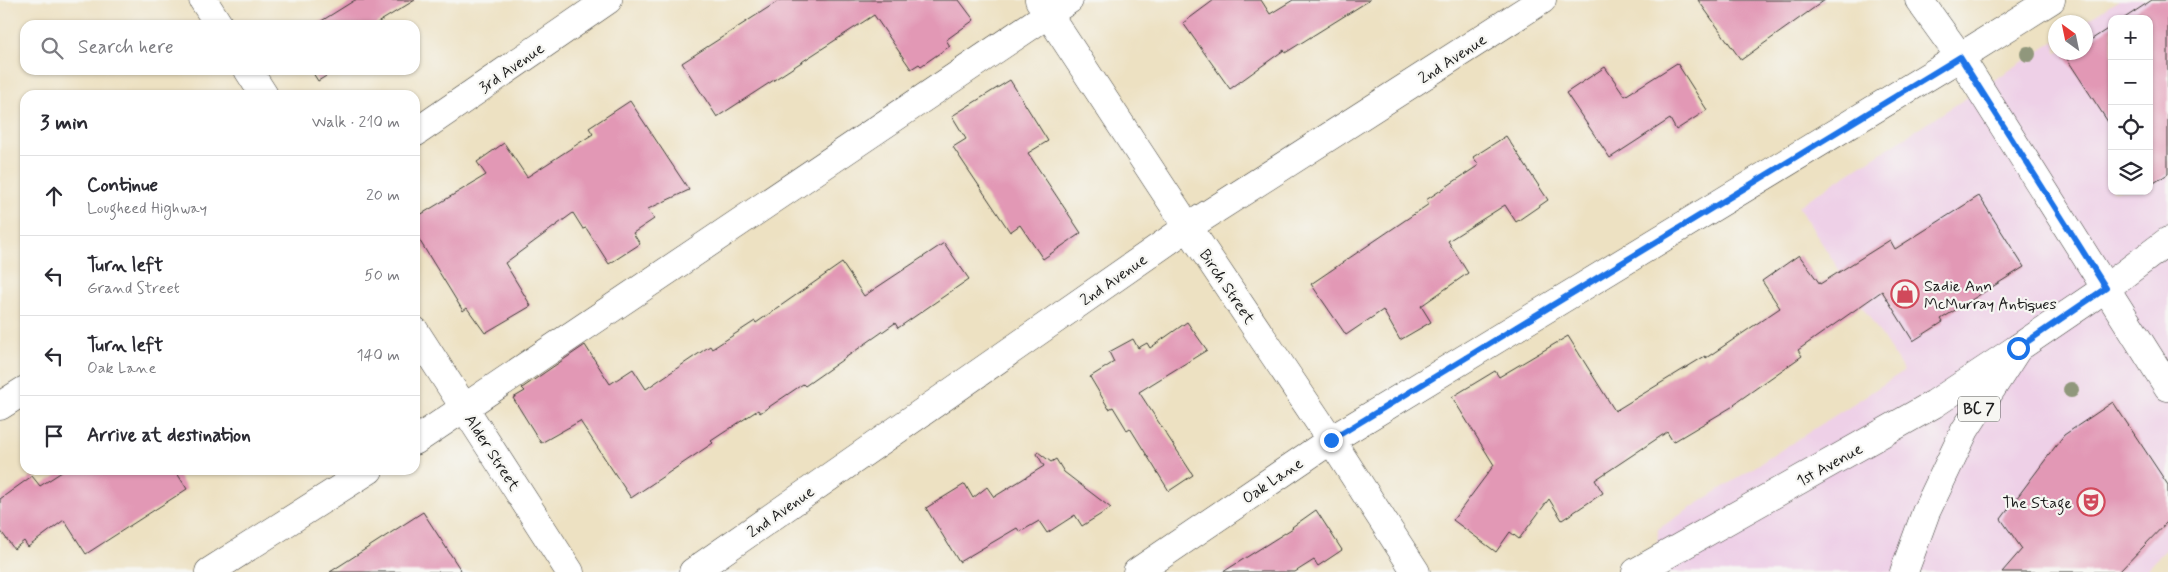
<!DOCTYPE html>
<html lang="en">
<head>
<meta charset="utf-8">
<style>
  :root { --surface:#fff; --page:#f7f7f7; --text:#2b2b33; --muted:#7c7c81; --line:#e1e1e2 }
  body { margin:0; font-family:Mynerve,sans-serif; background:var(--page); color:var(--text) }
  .controls { position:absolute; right:15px; top:15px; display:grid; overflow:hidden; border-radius:10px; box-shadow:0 1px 4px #0004 }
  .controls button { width:45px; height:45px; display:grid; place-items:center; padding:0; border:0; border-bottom:1px solid var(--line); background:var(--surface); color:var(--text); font:25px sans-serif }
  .compass { position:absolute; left:2048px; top:15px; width:45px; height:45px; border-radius:50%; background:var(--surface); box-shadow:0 1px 4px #0004; rotate:327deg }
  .stop { position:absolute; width:15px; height:15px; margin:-11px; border:4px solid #1a73e8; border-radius:50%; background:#fff }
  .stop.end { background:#1a73e8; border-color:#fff; box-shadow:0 1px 5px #0008 }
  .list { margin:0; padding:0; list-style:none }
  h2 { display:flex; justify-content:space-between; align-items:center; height:65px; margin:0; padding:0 20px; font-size:21px }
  h2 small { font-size:16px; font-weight:400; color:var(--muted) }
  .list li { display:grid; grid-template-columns:32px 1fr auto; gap:15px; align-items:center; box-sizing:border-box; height:80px; padding:0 20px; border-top:1px solid var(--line) }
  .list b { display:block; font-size:19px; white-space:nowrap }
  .list p { margin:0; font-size:16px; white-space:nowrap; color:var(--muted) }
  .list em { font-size:16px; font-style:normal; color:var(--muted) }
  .icon { flex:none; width:28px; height:28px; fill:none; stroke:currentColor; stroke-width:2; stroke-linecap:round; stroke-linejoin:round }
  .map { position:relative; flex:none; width:2168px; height:572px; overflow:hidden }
  .search { position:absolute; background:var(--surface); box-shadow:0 1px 4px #0004; left:20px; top:20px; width:400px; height:55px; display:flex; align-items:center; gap:12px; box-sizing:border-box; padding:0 18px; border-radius:15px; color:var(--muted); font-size:19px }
  .panel { position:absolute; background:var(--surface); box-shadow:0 1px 4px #0004; left:20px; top:90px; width:400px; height:385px; border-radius:15px }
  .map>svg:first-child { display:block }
  .built { fill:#eed0e7; fill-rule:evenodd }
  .building { fill:#e298b5 }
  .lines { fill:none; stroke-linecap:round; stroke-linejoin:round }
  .minor-casing { stroke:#3b3a35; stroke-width:29 }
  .major-casing { stroke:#3b3a35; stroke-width:29 }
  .minor { stroke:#fff; stroke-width:28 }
  .major { stroke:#fff; stroke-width:28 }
  .tree { fill:#90977b }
  .route { stroke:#1a73e8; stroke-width:6 }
  .labels { text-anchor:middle; stroke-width:4.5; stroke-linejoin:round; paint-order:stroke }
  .shield { fill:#f6f6f2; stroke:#5d5d5c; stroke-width:1 }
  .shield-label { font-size:15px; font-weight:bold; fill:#1c1c1c }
  .street-label { font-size:16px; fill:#1c1c1c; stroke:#f6f6f2 }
  .poi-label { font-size:16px; fill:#1c1c1c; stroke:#f6f6f2; text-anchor:start }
</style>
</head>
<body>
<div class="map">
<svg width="2168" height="572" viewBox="0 0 2168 572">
  <rect width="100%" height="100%" fill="#f6f6f2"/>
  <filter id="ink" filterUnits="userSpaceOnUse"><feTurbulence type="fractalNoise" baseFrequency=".02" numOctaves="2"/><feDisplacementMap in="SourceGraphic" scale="10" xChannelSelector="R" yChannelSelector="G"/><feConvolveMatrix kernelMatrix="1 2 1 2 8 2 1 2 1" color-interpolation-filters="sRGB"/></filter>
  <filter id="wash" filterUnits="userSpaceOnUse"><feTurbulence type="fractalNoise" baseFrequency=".0096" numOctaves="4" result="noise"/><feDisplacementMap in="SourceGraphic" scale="20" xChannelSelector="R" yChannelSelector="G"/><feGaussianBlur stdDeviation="1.12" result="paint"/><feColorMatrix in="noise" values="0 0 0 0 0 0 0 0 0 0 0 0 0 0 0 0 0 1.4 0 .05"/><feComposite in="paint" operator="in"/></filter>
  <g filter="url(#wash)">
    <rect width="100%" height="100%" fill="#ede1c2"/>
    <!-- built -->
    <path class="built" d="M2119,0H2168V547L2145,572H1656L1658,529L1904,371L1798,206L2055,41L2056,52H2086V22H2084ZM2112,19H2149V191H2112Z"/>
    <g id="blocks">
      <!-- building -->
      <g class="building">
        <path d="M355,0H415L374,25H315Z"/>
        <path d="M780,0H959L974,20L946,40L950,46L921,66L919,64L911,69L874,15L717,117L682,63Z"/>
        <path d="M1214,0H1261L1270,14L1293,0H1370L1285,53L1284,50L1230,89L1183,23Z"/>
        <path d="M1698,0H1825L1741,60Z"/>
        <path d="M2152,0H2168V174L2149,186V19H2123Z"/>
        <path d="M2112,26V128L2065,56L2071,52H2086V43Z"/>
        <path d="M1677,63L1707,110L1676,130L1670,119L1610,158L1566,93L1605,67L1625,96Z"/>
        <path d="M311,70H336L318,81Z"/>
        <path d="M1010,80L1048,141L1028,153L1081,233L1043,259L1020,225L1010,232L953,147L966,139L952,116Z"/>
        <path d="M630,101L689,190L648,209L654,219L633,233L640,244L609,264L586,228L583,229L573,213L505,263L531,306L485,333L467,308L463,311L415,233V218L486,175L477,162L504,143L527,177L593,134L589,128Z"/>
        <path d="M1506,136L1548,200L1516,222L1505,205L1448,241L1468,273L1421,306L1431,322L1400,340L1383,310L1346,335L1311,284L1429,204L1426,200L1479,165L1473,157Z"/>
        <path d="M1979,196L2024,267L1941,319L1943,322L1913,341L1882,291L1798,350L1802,356L1734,404L1735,405L1673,442L1667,432L1595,480L1603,493L1562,520L1549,499L1519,539L1510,532L1496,552L1453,520L1494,465L1452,397L1495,371L1499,377L1568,336L1615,411L1705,356L1706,358L1780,308L1762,281L1799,255L1820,284L1890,240L1895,249Z"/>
        <path d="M944,243L969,279L898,328L895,323L805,386L803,384L760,413L758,410L711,441L713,443L631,498L580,421L541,443L513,398L525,391L522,388L585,345L610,384L633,369L646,389L710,346L712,349L755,321L756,323L842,263L864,296Z"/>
        <path d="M1187,322L1207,350L1139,392L1193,475L1169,491L1130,428L1127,430L1113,407L1109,409L1090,377L1114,362L1109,352L1133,339L1138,348L1147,343L1150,348Z"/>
        <path d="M2113,402L2168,485V521L2119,572H2002L2022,549L2001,519L2064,435Z"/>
        <path d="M1038,452L1051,462L1056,459L1064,472L1111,508L1082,526L1075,515L1047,533L1039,521L1020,532L1017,528L959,562L926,508L965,484L973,498L987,487L994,497L1044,466L1037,454Z"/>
        <path d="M65,470H175L187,489L86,554L64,520L28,547L24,541L14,549L0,530V499L32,476L40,486Z"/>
        <path d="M1316,510L1342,550L1318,566L1314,560L1295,572H1223L1293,528L1292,527Z"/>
        <path d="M423,512L462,572H330Z"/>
      </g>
    </g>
  </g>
  <g filter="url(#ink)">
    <use href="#blocks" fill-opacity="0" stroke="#3b3a35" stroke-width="1"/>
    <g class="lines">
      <!-- minor casing -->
      <g class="minor-casing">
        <g id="minor">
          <path d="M203,0L219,25"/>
          <path d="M1039,0L1188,227L1331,440L1416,572"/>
          <path d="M1919,0L1960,57L2168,387"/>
          <path d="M248,70L264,95"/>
          <path d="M415,133L608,0"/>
          <path d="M415,331L570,572"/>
          <path d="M0,406L25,390"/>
          <path d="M415,441L1069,0"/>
          <path d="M209,572L369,470"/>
          <path d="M693,572L1188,227L1542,0"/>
          <path d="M1137,572L1331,440L1960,57L2051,0"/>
          <path d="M1636,572L1934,404L2018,348"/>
        </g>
      </g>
      <!-- major casing -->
      <g class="major-casing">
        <path id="major" d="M1904,572L1926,512L1965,430L2018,348L2106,288L2168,241"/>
      </g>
      <!-- minor -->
      <use href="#minor" class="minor"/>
      <!-- major -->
      <use href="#major" class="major"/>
    </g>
    <!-- trees -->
    <g class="tree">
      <circle cx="2028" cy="54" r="8"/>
      <circle cx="2071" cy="390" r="8"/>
    </g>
  </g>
  <g class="lines" filter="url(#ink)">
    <!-- route -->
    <path class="route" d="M1331,440L1960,57L2106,288L2018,348"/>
  </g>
  <!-- icons -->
  <defs>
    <g id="shop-ring" transform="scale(1.4375)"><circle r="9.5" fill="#f6f6f2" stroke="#d1495b" stroke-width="1.5"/><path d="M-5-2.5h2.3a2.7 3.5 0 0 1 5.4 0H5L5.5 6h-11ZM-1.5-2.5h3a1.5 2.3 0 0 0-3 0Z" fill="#d1495b"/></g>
    <g id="theatre-ring" transform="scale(1.4375)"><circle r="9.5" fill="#f6f6f2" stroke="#d1495b" stroke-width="1.5"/><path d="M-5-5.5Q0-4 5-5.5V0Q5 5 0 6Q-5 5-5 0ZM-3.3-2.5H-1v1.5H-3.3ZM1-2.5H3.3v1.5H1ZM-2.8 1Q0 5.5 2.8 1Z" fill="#d1495b"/></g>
  </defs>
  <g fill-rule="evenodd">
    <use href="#shop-ring" x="1905" y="294"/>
    <use href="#theatre-ring" x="2091" y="502"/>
  </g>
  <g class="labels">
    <!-- shield labels -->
    <rect class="shield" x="1958" y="396.5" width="42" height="25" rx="4"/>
    <g class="shield-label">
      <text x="1979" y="414">BC 7</text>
    </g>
    <!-- street labels -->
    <g class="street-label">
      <text transform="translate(1452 58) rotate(-33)" y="6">2nd Avenue</text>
      <text transform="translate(511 67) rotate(-35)" y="6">3rd Avenue</text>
      <text transform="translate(1113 279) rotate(-35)" y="6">2nd Avenue</text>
      <text transform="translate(1228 286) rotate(56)" y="6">Birch Street</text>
      <text transform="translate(493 452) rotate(57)" y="6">Alder Street</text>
      <text transform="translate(1829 464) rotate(-29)" y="6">1st Avenue</text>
      <text transform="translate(1272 480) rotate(-34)" y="6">Oak Lane</text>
      <text transform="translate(780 511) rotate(-35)" y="6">2nd Avenue</text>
    </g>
    <!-- poi labels -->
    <g class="poi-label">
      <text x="1924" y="291">Sadie Ann<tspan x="1924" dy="18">McMurray Antiques</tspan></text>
      <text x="2072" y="508" text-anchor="end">The Stage</text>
    </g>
  </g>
</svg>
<div class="controls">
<button>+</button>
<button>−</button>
<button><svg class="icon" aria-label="locate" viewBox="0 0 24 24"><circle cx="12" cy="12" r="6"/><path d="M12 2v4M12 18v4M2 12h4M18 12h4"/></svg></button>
<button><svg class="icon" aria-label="layers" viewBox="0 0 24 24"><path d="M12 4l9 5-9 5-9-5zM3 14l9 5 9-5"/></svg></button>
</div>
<svg class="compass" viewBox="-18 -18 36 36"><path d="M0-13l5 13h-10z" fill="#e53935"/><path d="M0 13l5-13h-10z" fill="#7c7c81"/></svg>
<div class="stop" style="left:2018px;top:348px"></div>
<div class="stop end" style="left:1331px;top:440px"></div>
<div class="search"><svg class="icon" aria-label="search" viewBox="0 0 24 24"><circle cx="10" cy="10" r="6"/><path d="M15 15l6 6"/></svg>Search here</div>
<section class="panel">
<h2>3 min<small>Walk · 210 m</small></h2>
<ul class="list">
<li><svg class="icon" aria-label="ahead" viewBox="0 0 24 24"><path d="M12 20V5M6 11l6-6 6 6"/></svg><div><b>Continue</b><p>Lougheed Highway</p></div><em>20 m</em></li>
<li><svg class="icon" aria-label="left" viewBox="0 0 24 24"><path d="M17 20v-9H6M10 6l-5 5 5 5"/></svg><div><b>Turn left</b><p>Grand Street</p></div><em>50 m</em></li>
<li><svg class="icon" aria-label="left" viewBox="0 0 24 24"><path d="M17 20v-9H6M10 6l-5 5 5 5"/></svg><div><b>Turn left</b><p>Oak Lane</p></div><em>140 m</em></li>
<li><svg class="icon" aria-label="arrive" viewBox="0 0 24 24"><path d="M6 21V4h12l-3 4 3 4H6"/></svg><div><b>Arrive at destination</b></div></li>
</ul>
</section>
</div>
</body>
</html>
